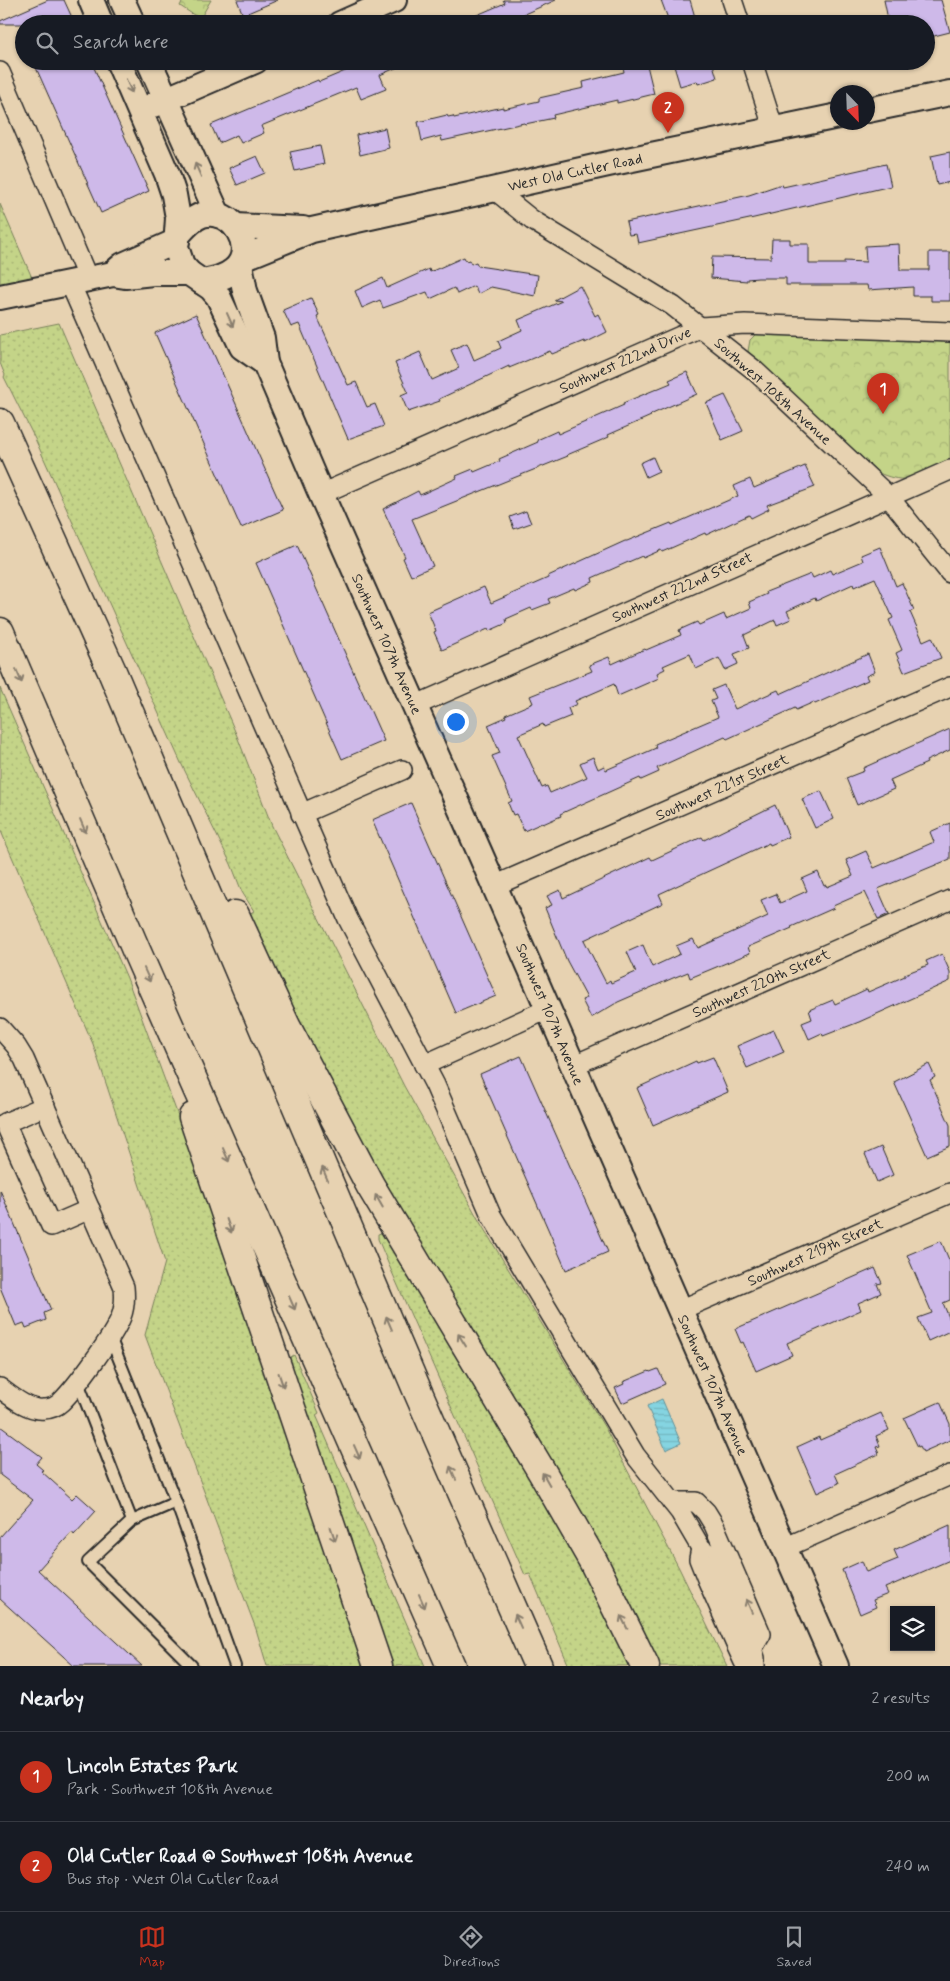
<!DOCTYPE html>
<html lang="en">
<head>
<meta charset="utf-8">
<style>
  :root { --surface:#171b24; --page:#20242c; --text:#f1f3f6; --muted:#9ea1a6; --line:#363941; --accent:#c8321e }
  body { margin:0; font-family:Mynerve,sans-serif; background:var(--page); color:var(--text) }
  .controls { position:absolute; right:15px; bottom:15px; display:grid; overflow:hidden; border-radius:0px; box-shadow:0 1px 4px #0004 }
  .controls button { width:45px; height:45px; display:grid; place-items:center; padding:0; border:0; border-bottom:1px solid var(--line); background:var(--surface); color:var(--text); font:25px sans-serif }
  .compass { position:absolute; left:830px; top:85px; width:45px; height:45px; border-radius:50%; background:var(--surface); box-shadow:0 1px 4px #0004; rotate:157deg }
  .you { position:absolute; left:455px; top:721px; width:18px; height:18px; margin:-12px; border:4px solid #fff; border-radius:50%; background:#1a73e8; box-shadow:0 0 0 8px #1a73e833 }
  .badge { display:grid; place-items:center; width:32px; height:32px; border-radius:50%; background:var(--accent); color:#fff; font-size:16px; font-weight:700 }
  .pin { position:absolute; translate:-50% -41px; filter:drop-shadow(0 1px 2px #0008) }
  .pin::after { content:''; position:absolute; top:26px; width:18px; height:15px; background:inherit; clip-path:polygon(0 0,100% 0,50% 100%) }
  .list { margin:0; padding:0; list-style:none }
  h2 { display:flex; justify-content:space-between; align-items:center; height:65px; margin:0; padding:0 20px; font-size:21px }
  h2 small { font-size:16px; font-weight:400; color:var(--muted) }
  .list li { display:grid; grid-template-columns:32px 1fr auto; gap:15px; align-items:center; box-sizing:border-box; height:90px; padding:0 20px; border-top:1px solid var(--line) }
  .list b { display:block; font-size:19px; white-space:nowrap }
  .list p { margin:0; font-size:16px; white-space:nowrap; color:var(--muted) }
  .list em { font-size:16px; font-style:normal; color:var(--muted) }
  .icon { flex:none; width:28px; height:28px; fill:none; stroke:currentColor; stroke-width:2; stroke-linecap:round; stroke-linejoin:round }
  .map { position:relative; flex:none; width:950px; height:1666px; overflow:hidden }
  .search { position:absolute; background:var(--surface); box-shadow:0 1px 4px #0004; left:15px; right:15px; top:15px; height:55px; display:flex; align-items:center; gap:12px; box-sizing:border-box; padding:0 18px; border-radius:28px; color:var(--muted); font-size:19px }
  .sheet { height:245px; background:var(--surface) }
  nav { display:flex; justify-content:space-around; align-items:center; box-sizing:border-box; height:70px; border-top:1px solid var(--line); background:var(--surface); font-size:14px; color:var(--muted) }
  nav a { display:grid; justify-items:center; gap:2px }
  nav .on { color:var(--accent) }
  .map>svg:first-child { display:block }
  .grass { fill:url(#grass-dots); stroke:#78805a }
  .park { fill:url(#park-crowns); stroke:#78805a }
  .water { fill:url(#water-rules); stroke:#619098 }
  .building { fill:#ceb9e9; stroke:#2b2b2b }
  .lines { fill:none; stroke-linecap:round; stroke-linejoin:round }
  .service-casing { stroke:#2b2b2b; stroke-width:14 }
  .minor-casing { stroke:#2b2b2b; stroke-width:22 }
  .tertiary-casing { stroke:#2b2b2b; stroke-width:28 }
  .motorway-casing { stroke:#2b2b2b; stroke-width:31 }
  .service { stroke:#e7d2b1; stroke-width:10 }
  .minor { stroke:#e7d2b1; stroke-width:19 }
  .tertiary { stroke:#e7d2b1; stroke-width:24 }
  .motorway { stroke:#e7d2b1; stroke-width:28 }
  .oneway { stroke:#897e6e }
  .labels { text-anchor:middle; stroke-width:4; stroke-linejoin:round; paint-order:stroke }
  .street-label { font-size:15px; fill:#2b2b2b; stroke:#e7d2b1 }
</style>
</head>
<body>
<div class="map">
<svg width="950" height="1666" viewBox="0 0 950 1666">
  <defs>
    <pattern id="grass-dots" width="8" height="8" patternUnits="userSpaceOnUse" patternTransform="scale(1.25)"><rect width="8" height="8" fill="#c4d488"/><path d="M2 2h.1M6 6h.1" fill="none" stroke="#a9b676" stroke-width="1.8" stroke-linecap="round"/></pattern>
    <pattern id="park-crowns" width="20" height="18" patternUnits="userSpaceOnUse" patternTransform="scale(1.25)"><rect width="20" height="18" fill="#c4d488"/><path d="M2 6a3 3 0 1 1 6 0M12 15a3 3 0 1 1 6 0" fill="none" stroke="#a9b676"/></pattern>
    <pattern id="water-rules" width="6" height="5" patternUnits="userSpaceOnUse" patternTransform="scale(1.25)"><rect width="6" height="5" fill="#85d4e1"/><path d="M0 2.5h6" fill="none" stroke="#73b6c1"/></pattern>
  </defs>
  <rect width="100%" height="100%" fill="#e7d2b1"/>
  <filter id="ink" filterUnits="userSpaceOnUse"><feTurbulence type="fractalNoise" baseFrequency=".02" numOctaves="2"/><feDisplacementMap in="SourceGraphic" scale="10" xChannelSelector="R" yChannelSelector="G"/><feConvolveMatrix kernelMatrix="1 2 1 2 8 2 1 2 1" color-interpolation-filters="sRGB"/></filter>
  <g filter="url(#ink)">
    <!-- grass -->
    <g class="grass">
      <path d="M0,204L33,280L0,287Z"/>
      <path d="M59,323L237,736L272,826L404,1086L481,1224L605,1428L679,1568L727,1666H655L367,1161L247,915L254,911L242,892L231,864L181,763L36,441L4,377L5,375L0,363V335Z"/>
      <path d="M0,688L127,978L184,1132L368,1666H267L256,1629L145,1335L165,1262L93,1044L0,829Z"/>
      <path d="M384,1232L429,1297L639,1666H569L530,1574L525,1575L388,1263L378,1239V1234Z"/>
      <path d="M294,1355L319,1413L316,1415L425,1666H384L286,1360Z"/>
    </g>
    <!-- park -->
    <g class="park">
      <path d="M183,0H211L200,19L180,6Z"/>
      <path d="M756,334L950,340V463L908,479C898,480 888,477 879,473L751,354L748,351L750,340Z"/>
    </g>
    <!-- water -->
    <path class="water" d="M662,1399L681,1443L666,1450L647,1406Z"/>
    <!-- building -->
    <g class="building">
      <path d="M48,0H64L75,24H0V21Z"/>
      <path d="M237,0H278L243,15Z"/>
      <path d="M503,0H556L522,15L526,24H456L505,3Z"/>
      <path d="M661,0H690L697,24H670Z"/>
      <path d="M884,0H941L950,32L926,38V24H889Z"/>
      <path d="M33,61H91L149,191L101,213Z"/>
      <path d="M346,61H411L380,75L386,89L361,99L356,87L261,126L264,133L241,143L237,135L219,143L211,125L318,80L319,82L350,69Z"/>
      <path d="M622,61H646L654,94L617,103V100L553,115L554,118L525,124L524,123L442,141L441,136L422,141L418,122L447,115L448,117L453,116L454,118L503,107V109L539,101V98L584,88L583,82L624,72Z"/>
      <path d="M689,61H712L717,78L698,84L697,81L680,86L674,66Z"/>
      <path d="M385,128L389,148L360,155L356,135Z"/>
      <path d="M320,146L324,164L295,171L290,152Z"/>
      <path d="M950,152V182L937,185L931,156Z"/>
      <path d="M257,156L265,173L237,185L229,168Z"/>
      <path d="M886,164L891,186L754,218L638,243L636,234L629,235L626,222L749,195L782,184L783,187Z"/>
      <path d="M772,239H790V244H809V264H844V261L866,262L865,246L899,244L900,270H929V252H950V301H931V296H913V287L868,290L867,285H786V278H758L747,279V281L711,278L712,257L771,258Z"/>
      <path d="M464,257L466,261L469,260L471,264L476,262L478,266L538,275L535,296L491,287L478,294L474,286L457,294L454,288L430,299L427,292L383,308L380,300L362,308L355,291L383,278L387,288L429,269L430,272Z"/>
      <path d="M580,286L595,316L598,314L607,332L585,343L584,341L552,354L550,351L509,368V366L439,399L440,401L408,412L401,395L408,392L395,363L420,352L432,380L459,368L451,350L467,343L474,360L501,348L498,341L522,330L518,320L562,301L554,300Z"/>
      <path d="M311,298L319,315L317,316L348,385L356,382L367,407L375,404L384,426L348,439L299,324L291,327L283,310Z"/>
      <path d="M196,314L283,510L241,528L155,333Z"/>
      <path d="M687,372L697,394L650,415L651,416L608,435L609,437L567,455L568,456L412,519L433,566L411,576L403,558L405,557L383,509L418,491L420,495L457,478L456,476L473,469L474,472L500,461L499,459L538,442L537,440L557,431L558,434L624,405L623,403L671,383L669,380Z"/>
      <path d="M725,395L743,431L722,440L706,403Z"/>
      <path d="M653,457L659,471L646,477L640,463Z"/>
      <path d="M805,466L815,487L767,505L769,509L751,518L749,515L706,535L705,533L662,552L661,550L643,558L642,556L592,578L593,582L575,590L574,588L548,599L550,603L532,610L531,608L506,619L507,623L489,631L488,629L442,650L434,632L436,631L428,612L484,587L491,603L548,578V576L625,541H627L671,523L672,525L738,496L734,486L750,479L754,488Z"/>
      <path d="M526,511L531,523L514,529L510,517Z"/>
      <path d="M297,545L384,741L342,759L256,563Z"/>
      <path d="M880,547L896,586L902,583L914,610L910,612L923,641L932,637L941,658L904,672L896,653L902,650L889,620L893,618L875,578L854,587L853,584L816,601L815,598L787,611L791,619L777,625L775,620L744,635L749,648L734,654L738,664L725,670L719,658L696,669L690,654L663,666L665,669L657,673L659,678L618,696L614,684L575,701L577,704L568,708L571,716L544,727L543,724L518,735L542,788L547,786L550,793L587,777L580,763L593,757L598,769L604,766L606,770L656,748L655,744L718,717L711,701L716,699L712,690L724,685L735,709L778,690L780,694L868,654L875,672L866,676L868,680L815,704L814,702L796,710L795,708L727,739L725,737L657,768L659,772L641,780L640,778L560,814L561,816L543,824L542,823L524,831L516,814L513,815L508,803L512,801L492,756L500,753L488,725L506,717L505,715L533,703L530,696L592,671L589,665L609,657L612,664L645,649L646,650L681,635L679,630L697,622L699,625L724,614L726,619L751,608L749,602L767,594L766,592L811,574L813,578L830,570L832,574L863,561L861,555Z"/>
      <path d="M950,729V750L926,761L927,763L890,780L894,789L857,805L846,778L864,771L863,768Z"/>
      <path d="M821,791L834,819L815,828L802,799Z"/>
      <path d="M411,803L496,996L456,1013L372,820Z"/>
      <path d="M775,805L789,837L770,845L769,843L659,894L663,903L584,940L606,983L610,980L611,983L636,972L627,952L643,945L652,967L680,954L676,946L693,939L698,948L768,916L761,900L776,894L780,903L807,891L802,879L818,872L824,886L826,885L827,887L853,876L846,860L866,851L874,868L934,842L930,832L950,823V859L878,889L889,914L878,919L865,892L833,906L834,908L791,927L792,928L748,947L750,953L690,978L688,972L673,978L618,1002L591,1018L582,1000L587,998L567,961L545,908L552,905L547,896L560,890L563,898L650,857L652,860L702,837L704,840Z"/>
      <path d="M942,954L950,972V981L859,1022L823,1036L822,1033L809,1039L802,1023L812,1019L809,1010L833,1000L835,1004L867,989L868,992L905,976V974L928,965L926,961Z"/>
      <path d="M774,1030L784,1052L747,1068L737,1046Z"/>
      <path d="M521,1056L608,1252L566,1270L480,1074Z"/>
      <path d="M713,1057L728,1092L653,1125L637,1088L696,1061L697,1063Z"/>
      <path d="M929,1064L935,1077L930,1080L950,1125V1146L927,1156L894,1082Z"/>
      <path d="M881,1147L893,1175L877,1182L865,1154Z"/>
      <path d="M0,1190L51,1310L44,1313L46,1320L26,1328L24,1323L16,1326L0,1287Z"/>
      <path d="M941,1241L950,1262V1300L943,1303L950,1320V1331L928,1341L918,1318L932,1313L907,1255Z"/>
      <path d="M875,1268L882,1283L877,1284L881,1293L858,1303L861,1310L787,1343L792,1355L756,1371L743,1342L741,1343L735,1329Z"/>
      <path d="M658,1369L665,1384L622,1403L615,1388L624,1384L623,1382L649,1371L650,1372Z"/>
      <path d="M940,1402L950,1424V1440L923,1452L920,1446L918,1447L904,1418Z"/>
      <path d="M881,1413L889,1430L876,1436L880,1446L876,1447L879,1454L835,1474L839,1483L817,1493L797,1447L819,1437L820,1440Z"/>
      <path d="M0,1426L42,1457L36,1464L43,1470L41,1471L72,1499L77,1494L96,1511L74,1535L72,1532L38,1570L142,1666H74L0,1599V1537L33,1500L0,1475Z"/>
      <path d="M950,1525V1560L885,1588L888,1594L873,1600L876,1607L860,1614L842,1570L862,1561L866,1572L898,1559L894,1550Z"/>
    </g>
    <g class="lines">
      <!-- service casing -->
      <g class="service-casing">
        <g id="service">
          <path d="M110,1337L176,1502L235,1666"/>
          <path d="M78,1382L132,1521"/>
          <path d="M176,1502L132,1521L88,1562L192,1666"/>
        </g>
      </g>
      <!-- minor casing -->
      <g class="minor-casing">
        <g id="minor">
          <path d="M732,0L740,24"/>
          <path d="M752,61L774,130"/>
          <path d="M0,72L88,279"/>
          <path d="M495,190L532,220L673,306L753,369L888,496L950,573"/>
          <path d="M70,283L348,919L435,1085L491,1215L635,1455L680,1512L701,1548L714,1558L749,1640L755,1658V1666"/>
          <path d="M321,494L701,327L745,324L950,332"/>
          <path d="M414,706L950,470"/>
          <path d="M301,814L402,770"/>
          <path d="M494,886L950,687"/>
          <path d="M0,1028L16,1046L24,1059L124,1287C125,1297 125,1307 121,1317C113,1337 77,1386 61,1402C57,1406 50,1409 44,1409C29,1411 12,1397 0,1388"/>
          <path d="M424,1065L548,1009"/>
          <path d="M572,1066L950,900"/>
          <path d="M45,1106L5,1123L51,1226L90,1209"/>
          <path d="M680,1310L950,1193"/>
          <path d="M672,1502H696L706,1512L714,1525L761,1634L752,1649"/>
          <path d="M701,1548L699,1559L707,1579L737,1647L744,1662L750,1666"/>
          <path d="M784,1548L950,1475"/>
        </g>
      </g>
      <!-- tertiary casing -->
      <g class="tertiary-casing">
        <g id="tertiary">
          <path d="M91,0L101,24"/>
          <path d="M122,0L133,24"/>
          <path d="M340,24L394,0"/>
          <path d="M118,61L167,174L174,195L178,218L176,247L182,265L189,273L211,288L218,296L242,347L265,363"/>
          <path d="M149,61L218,215"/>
          <path d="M153,105L255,61"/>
          <path d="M868,110L950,93"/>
          <path d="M235,226L303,229"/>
          <path d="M178,235C185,227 191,219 202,215C232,206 259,249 234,270C225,278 213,280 202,282"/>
          <path d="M243,258L312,230L608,164L838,116"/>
          <path d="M240,264L245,291L262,338L265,363L321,494L479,851L836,1666"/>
          <path d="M116,271L123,265L177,241"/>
          <path d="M0,297L113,274L125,276L153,273H189"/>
        </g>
      </g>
      <!-- motorway casing -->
      <g class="motorway-casing">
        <g id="motorway">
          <path d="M0,423L111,669L418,1392L538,1666"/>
          <path d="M0,632L136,950L451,1666"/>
          <path d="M235,915L286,1026L370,1185L542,1472L593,1561L645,1666"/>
          <path d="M193,1117L378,1666"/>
        </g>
      </g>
      <!-- service -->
      <use href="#service" class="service"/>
      <!-- minor -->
      <use href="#minor" class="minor"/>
      <!-- tertiary -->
      <use href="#tertiary" class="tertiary"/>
      <!-- motorway -->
      <use href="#motorway" class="motorway"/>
    </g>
    <!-- one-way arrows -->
    <defs><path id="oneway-shaft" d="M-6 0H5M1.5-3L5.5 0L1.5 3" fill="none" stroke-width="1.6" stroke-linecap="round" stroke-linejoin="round" transform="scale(1.25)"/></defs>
    <g class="oneway">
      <use href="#oneway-shaft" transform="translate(129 86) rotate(66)"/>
      <use href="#oneway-shaft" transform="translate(198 170) rotate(-114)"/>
      <use href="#oneway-shaft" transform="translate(230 320) rotate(66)"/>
      <use href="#oneway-shaft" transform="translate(19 676) rotate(67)"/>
      <use href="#oneway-shaft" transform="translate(83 826) rotate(67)"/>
      <use href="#oneway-shaft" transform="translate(147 975) rotate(66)"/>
      <use href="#oneway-shaft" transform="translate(226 1155) rotate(66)"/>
      <use href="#oneway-shaft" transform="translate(325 1174) rotate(-113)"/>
      <use href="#oneway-shaft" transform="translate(379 1201) rotate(-120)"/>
      <use href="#oneway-shaft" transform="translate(229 1226) rotate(71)"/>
      <use href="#oneway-shaft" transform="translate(292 1303) rotate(66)"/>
      <use href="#oneway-shaft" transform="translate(389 1323) rotate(-113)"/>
      <use href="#oneway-shaft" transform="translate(462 1340) rotate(-122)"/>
      <use href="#oneway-shaft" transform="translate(281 1380) rotate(71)"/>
      <use href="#oneway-shaft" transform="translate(357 1452) rotate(66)"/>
      <use href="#oneway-shaft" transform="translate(453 1473) rotate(-114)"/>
      <use href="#oneway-shaft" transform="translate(546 1479) rotate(-120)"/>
      <use href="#oneway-shaft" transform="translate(333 1534) rotate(71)"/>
      <use href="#oneway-shaft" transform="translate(422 1601) rotate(66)"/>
      <use href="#oneway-shaft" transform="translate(749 1606) rotate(-113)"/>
      <use href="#oneway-shaft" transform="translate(518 1621) rotate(-114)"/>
      <use href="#oneway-shaft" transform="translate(624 1622) rotate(-117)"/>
    </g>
  </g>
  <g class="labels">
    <!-- street labels -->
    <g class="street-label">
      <text transform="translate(575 172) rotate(-12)" y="5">West Old Cutler Road</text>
      <text transform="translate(625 360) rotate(-24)" y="5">Southwest 222nd Drive</text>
      <text transform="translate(773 391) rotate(42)" y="5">Southwest 108th Avenue</text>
      <text transform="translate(682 587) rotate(-24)" y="5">Southwest 222nd Street</text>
      <text transform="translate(387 644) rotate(66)" y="5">Southwest 107th Avenue</text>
      <text transform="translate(722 787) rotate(-24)" y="5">Southwest 221st Street</text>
      <text transform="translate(761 983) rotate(-24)" y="5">Southwest 220th Street</text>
      <text transform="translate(550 1014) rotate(67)" y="5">Southwest 107th Avenue</text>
      <text transform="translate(815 1252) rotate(-24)" y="5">Southwest 219th Street</text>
      <text transform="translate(713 1385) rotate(66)" y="5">Southwest 107th Avenue</text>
    </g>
  </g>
</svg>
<div class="controls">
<button><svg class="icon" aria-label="layers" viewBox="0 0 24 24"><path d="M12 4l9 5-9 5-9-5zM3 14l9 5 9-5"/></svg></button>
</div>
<svg class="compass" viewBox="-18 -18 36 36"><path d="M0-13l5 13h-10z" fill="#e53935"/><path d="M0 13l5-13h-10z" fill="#9ea1a6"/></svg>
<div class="you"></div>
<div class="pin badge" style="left:883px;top:414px">1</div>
<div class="pin badge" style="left:668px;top:133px">2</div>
<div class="search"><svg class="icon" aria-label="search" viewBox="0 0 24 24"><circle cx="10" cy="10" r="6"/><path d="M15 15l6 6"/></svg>Search here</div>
</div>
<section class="sheet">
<h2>Nearby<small>2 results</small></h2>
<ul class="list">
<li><span class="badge">1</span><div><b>Lincoln Estates Park</b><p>Park · Southwest 108th Avenue</p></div><em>200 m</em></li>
<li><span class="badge">2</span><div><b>Old Cutler Road @ Southwest 108th Avenue</b><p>Bus stop · West Old Cutler Road</p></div><em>240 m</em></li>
</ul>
</section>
<nav>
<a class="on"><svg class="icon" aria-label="map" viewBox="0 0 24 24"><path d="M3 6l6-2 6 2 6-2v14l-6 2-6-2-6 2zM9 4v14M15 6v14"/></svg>Map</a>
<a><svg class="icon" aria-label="directions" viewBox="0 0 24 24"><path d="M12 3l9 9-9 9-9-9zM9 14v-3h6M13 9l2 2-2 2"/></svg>Directions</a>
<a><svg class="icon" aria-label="saved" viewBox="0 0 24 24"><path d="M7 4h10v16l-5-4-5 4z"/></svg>Saved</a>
</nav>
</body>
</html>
